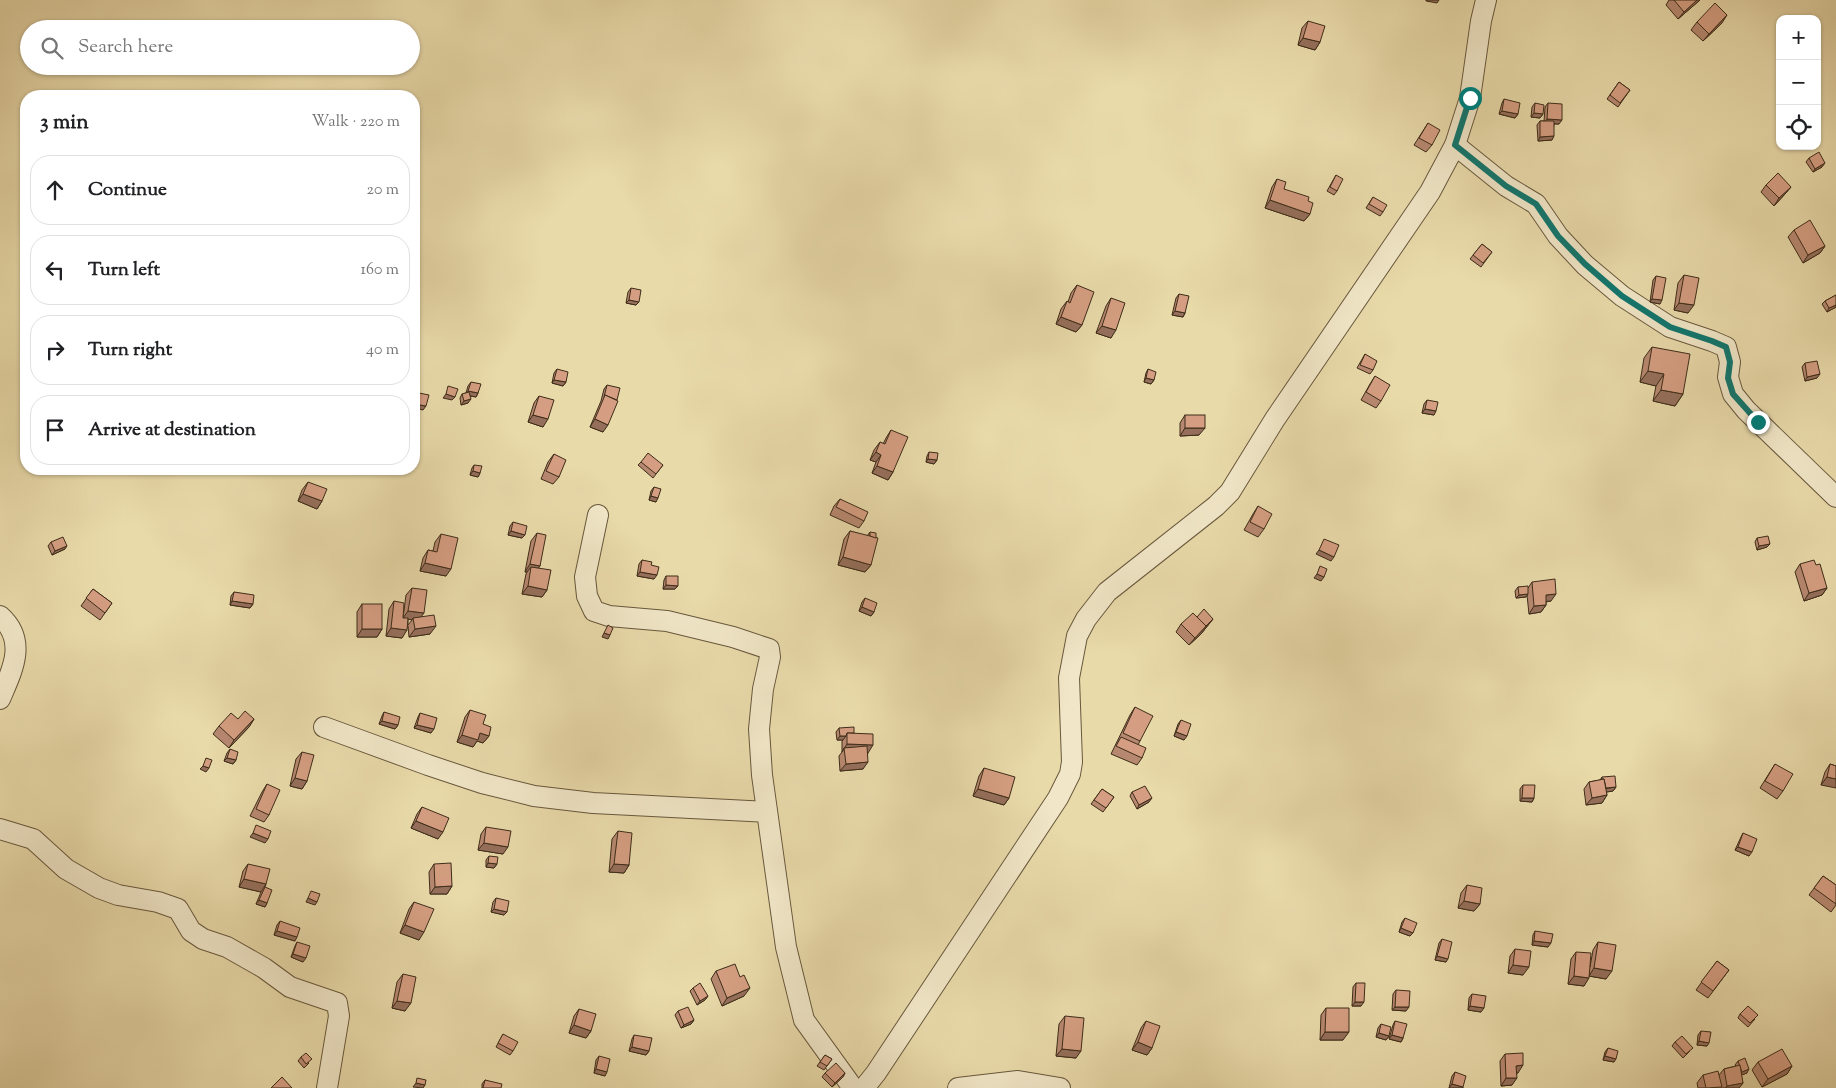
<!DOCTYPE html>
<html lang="en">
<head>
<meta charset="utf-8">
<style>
  :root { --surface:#fff; --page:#f6f6f6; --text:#202124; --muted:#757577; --line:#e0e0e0 }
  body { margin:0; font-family:"Sorts Mill Goudy",serif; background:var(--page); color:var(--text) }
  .controls { position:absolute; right:15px; top:15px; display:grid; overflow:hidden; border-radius:10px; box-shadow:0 1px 4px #0004 }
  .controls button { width:45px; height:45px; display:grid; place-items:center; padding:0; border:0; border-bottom:1px solid var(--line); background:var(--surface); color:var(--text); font:25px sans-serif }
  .stop { position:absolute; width:15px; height:15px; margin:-11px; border:4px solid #0f766e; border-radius:50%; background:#fff }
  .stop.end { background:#0f766e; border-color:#fff; box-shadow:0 1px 5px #0008 }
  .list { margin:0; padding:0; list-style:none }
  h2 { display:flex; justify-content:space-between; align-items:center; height:65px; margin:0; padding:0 20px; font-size:21px }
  h2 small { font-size:16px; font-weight:400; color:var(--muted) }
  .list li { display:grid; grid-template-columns:32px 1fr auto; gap:15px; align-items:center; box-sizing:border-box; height:70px; margin:0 10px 10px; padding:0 10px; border:1px solid var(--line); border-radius:20px }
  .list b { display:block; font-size:19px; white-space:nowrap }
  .list em { font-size:16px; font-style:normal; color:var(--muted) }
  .icon { flex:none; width:28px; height:28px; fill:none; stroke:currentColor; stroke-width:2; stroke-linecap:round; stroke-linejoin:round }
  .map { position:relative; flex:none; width:1836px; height:1088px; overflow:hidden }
  .search { position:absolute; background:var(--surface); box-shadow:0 1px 4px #0004; left:20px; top:20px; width:400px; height:55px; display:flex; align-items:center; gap:12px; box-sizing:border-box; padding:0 18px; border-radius:28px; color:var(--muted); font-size:19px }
  .panel { position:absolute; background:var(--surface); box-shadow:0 1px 4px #0004; left:20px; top:90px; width:400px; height:385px; border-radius:20px }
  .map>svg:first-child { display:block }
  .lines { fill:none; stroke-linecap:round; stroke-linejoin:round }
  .minor-casing { stroke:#68583c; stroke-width:22 }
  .minor { stroke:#f1e7c8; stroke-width:20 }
  .wall { fill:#b78870; stroke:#3d2c18; fill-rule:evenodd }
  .shaded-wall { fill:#956f5b; stroke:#3d2c18 }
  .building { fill:#d59e82; stroke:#3d2c18 }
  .route { stroke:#0f766e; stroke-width:6 }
</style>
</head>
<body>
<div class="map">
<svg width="1836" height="1088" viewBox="0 0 1836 1088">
  <rect width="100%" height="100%" fill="#e9daaa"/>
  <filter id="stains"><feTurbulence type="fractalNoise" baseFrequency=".004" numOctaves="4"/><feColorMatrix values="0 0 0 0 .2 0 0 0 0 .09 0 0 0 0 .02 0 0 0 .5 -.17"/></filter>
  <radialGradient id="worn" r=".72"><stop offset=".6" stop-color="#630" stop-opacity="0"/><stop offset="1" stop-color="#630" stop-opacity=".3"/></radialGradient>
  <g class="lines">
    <!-- minor casing -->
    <g class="minor-casing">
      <g id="minor">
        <path d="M1455,145L1506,186L1536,204L1558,236L1585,265L1622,296L1670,327L1712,341L1726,347L1730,362L1728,377L1733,394L1746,410L1836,497"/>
        <path d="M598,515L585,577L587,596L594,611L609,616L667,621L733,637L769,649L770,657L763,689L759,729L762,775L786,947L804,1020L853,1088"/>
        <path d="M0,616C28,641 12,671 0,699"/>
        <path d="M324,727L428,765L482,783L534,796L593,803L767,812"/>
        <path d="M0,829L33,839L66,869L99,888L118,895L158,902L178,909L191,931L203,939L227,947L264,968L290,987L337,1003L339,1016L327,1088"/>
        <path d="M864,1088L876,1073L1058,798L1070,774L1072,762L1069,678L1077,636L1086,619L1107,592L1216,506L1230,492L1275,419L1430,192L1455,145L1470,98L1481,21L1486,0"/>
        <path d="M958,1088L1018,1081L1060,1088"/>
      </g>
    </g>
    <!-- minor -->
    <use href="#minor" class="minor"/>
  </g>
  <!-- wall -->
  <g class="wall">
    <path d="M1669,0H1700L1678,19L1666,5Z"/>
    <path d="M1308,21L1320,42L1315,50L1298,45L1302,28Z"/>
    <path d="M1697,22L1722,23L1703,41L1691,30Z"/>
    <path d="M1619,82L1630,90L1618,107L1607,99Z"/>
    <path d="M1504,99L1518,114L1515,118L1499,114L1502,103Z"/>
    <path d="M1535,103L1543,114L1540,118L1531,117L1532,107Z"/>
    <path d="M1548,103L1559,124H1554L1552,140L1538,141L1537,125L1540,121H1544L1545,107Z"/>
    <path d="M1428,123L1432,145L1426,152L1414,145Z"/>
    <path d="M1809,158L1822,167L1813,172L1806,162Z"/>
    <path d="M1336,175L1337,191L1334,195L1327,191Z"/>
    <path d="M1277,179L1284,189L1310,214L1304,221L1265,208L1272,187Z"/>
    <path d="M1766,185L1791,187L1785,194L1774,206L1761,192Z"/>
    <path d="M1373,197L1383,212L1380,216L1366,208Z"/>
    <path d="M1794,230L1825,246L1820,253L1803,263L1788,237Z"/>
    <path d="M1482,244L1492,252L1481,267L1470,259Z"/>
    <path d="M1684,275L1688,313L1674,310L1678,283Z"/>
    <path d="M1656,276L1660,304L1650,302L1653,280Z"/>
    <path d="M1077,285L1082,325L1076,332L1056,324L1061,309L1067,301L1068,302L1071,293Z"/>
    <path d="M631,288L636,305L626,303L628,292Z"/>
    <path d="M1179,294L1185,313L1183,317L1172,315L1176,298Z"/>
    <path d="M1836,295V307L1827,312L1822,304L1825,301Z"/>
    <path d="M1111,298V338L1096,333L1106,306Z"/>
    <path d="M1652,347L1683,394L1675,406L1653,401L1656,386L1640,382L1644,358Z"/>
    <path d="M1365,354L1373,370L1370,374L1357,368Z"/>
    <path d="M1805,363L1817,378L1805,381L1802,367Z"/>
    <path d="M557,369L566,382L563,386L552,383L554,373Z"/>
    <path d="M1148,369L1154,380L1151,384L1144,382L1146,373Z"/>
    <path d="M1375,376L1381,401L1376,408L1361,400L1370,384Z"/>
    <path d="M471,382L478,393L476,397L470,396L468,403L461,405L460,398L462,394L466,393L468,386Z"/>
    <path d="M607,385L603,432L590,427L601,401L604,389Z"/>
    <path d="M539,396L543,427L528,422L534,403Z"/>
    <path d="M1427,400L1434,415L1422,413L1424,404Z"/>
    <path d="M1185,415L1199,435L1180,436V423Z"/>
    <path d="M891,430L893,472L888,480L872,473L876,462L870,460L874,450L880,442L883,444L886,438Z"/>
    <path d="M929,452L937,460L934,464L926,462L927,456Z"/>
    <path d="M554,454L559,477L553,484L541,479L548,462Z"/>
    <path d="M641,462L663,465L653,478L638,465Z"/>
    <path d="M474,465L480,473L478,477L470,475L472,468Z"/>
    <path d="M308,482L322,501L317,509L298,501L302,490Z"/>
    <path d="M654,487L656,502L649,500L651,491Z"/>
    <path d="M840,499L864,521L859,528L830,515L834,506Z"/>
    <path d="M1258,506L1264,529L1258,537L1244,530L1253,514Z"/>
    <path d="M513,522L525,535L522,538L508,535L510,526Z"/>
    <path d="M850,531L867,536L870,532L871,565L865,572L838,565L844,539Z"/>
    <path d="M537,533L540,566L538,568L547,590L542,597L522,594L526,574L527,572H525L531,541Z"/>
    <path d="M441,534L446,576L420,571L423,558L428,550L433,551L435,542Z"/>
    <path d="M1757,538L1770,544L1767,547L1757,550L1755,542Z"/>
    <path d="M51,542L65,549L52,555L48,546Z"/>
    <path d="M642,560L651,565L654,579L637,576L639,564Z"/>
    <path d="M1800,564L1827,588L1822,595L1804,601L1795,572Z"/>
    <path d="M666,576L678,586L675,589H663L664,580Z"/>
    <path d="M1532,582L1551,601L1546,602V605L1541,612L1529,614L1527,595L1526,597L1516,598L1515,591L1518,587L1528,588Z"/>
    <path d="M412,588L421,617L430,634L409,637L408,626L402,638L386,636L389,609L394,601L403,618L406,595ZM408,619L412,620L408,625Z"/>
    <path d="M93,589L112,603L100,620L81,606Z"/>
    <path d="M234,592L253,604L250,608L230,605L231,596Z"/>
    <path d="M865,598L874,612L871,616L859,611L862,602Z"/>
    <path d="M362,604L382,629L377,637H357V612Z"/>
    <path d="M1197,617L1213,619L1201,634L1189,645L1176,632L1181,624Z"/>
    <path d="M1135,707L1140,741L1138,745L1142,758L1137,765L1111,754L1130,715Z"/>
    <path d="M470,710L483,724L489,736L483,743L477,741L473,747L457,742L465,717Z"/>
    <path d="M384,712L398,725L395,729L379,724L382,716Z"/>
    <path d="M420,713L431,733L414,728L418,717Z"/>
    <path d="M238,719H254L249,727L229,748L213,734L219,726Z"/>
    <path d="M1181,720L1184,740L1174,736L1178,724Z"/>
    <path d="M839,728L854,733L868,753L863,769L840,771L839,756L842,752V741L843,740H837L836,732Z"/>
    <path d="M230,749L236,760L233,764L224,761L227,753Z"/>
    <path d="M302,752L307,781L302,789L290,786L296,759Z"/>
    <path d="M1775,764L1783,791L1777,799L1760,788Z"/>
    <path d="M1830,764L1836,766L1821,785L1825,772Z"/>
    <path d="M984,768L1009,798L1004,805L973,796L979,776Z"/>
    <path d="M1602,777L1616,787L1613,791L1606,792L1607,795L1602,803L1586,805L1584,789L1589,782L1600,780Z"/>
    <path d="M267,784L269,815L264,822L250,816L262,792Z"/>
    <path d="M1523,785L1534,798L1532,802L1520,801V789Z"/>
    <path d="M1102,789L1114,797L1103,812L1091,804Z"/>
    <path d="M1132,792L1149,802L1137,809L1130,796Z"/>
    <path d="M422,807L438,839L411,828L417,814Z"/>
    <path d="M486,827L503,854L478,850L481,834Z"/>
    <path d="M618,831L629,865L624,873L609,872L612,839Z"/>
    <path d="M1743,833L1749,856L1735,850L1741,837Z"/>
    <path d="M489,856L497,864L494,868L486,867V860Z"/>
    <path d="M248,864L266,884L265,887L267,903L265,907L256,904L261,892L239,887L243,871Z"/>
    <path d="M434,864L452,886L447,894H430L429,872Z"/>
    <path d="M1823,876L1836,885V905L1831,912L1809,895Z"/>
    <path d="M1467,885L1480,904L1474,911L1458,908L1461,893Z"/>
    <path d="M496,898L507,912L504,915L491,912L493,902Z"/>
    <path d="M414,902L419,940L400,933L409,909Z"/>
    <path d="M1405,918L1413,933L1410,936L1399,932L1402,922Z"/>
    <path d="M280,921L295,941L274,935L277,925Z"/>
    <path d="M1535,931L1548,947L1532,945L1533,935Z"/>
    <path d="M1442,939L1446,962L1435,960L1439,943Z"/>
    <path d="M297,942L303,962L291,957L295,946Z"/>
    <path d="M1598,942L1606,979L1589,976L1584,986L1568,984L1571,959L1576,952L1590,967L1593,950Z"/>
    <path d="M1515,949L1523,975L1508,973L1510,956Z"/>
    <path d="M1717,961L1729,970L1708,998L1696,990Z"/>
    <path d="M716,971L744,996L722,1006L711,979Z"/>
    <path d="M403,974L405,1011L392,1008L397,982Z"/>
    <path d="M1356,983L1361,1006H1352L1353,987Z"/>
    <path d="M693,988L708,996L705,1000L697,1005L690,991Z"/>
    <path d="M1396,990L1406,1011L1392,1010L1393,994Z"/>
    <path d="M1472,994L1481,1012L1468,1010L1469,998Z"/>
    <path d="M1326,1008L1343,1040H1320L1321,1015Z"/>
    <path d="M579,1009L591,1031L586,1038L569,1033L574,1016Z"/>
    <path d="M678,1011L694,1020L691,1024L681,1028L675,1015Z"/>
    <path d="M1740,1014L1755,1019L1748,1027L1738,1018Z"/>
    <path d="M1065,1016L1076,1058L1056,1056L1059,1024Z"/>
    <path d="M1146,1021L1152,1048L1147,1055L1132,1050L1141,1028Z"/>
    <path d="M1395,1021L1403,1038L1401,1042L1389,1039L1393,1025Z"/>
    <path d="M1381,1024L1389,1036L1386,1040L1376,1037L1378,1028Z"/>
    <path d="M1701,1031L1707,1046L1697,1045L1698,1035Z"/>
    <path d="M503,1034L513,1051L510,1055L496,1047Z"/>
    <path d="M634,1035L649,1051L646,1055L629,1051L632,1039Z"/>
    <path d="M1675,1042L1690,1051L1683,1058L1672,1046Z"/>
    <path d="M1608,1048L1614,1062L1603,1060L1605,1052Z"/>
    <path d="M1505,1054L1518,1073H1517L1512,1085L1501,1086L1500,1061Z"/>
    <path d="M825,1055L832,1059L824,1070L817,1066Z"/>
    <path d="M599,1056L605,1076L594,1073L596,1060Z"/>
    <path d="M301,1057L309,1063L304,1068L298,1061Z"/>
    <path d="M1738,1061L1747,1073L1741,1075L1743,1083L1739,1088H1698L1697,1083L1703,1075H1719L1724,1069L1736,1066L1735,1065Z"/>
    <path d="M1758,1062L1792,1066L1787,1074L1762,1087L1752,1070Z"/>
    <path d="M1455,1072L1463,1088H1449L1452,1076Z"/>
    <path d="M825,1073H845L843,1077L832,1087L822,1077Z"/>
    <path d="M485,1080L501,1088H482V1084Z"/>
  </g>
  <!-- shaded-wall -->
  <g class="shaded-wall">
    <path d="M1426,0H1439L1437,3L1426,1Z"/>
    <path d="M1697,0H1700L1678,19L1684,12Z"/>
    <path d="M1727,15L1722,23L1703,41L1709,34Z"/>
    <path d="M1303,38L1320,42L1315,50L1298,45Z"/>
    <path d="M1502,111L1518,114L1515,118L1499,114Z"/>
    <path d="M1534,113L1543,114L1540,118L1531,117Z"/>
    <path d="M1547,119L1562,120L1559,124L1544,123Z"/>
    <path d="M1554,136L1552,140L1538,141L1540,137Z"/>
    <path d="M1825,163L1822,167L1813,172L1815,169Z"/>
    <path d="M1791,187L1785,194L1774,206L1779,198Z"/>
    <path d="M1270,200L1310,214L1304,221L1265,208Z"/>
    <path d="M1825,246L1820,253L1803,263L1808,255Z"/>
    <path d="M1652,299L1662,300L1660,304L1650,302Z"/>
    <path d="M629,300L639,302L636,305L626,303Z"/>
    <path d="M1679,303L1694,305L1688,313L1674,310Z"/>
    <path d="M1836,305V307L1827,312L1829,308Z"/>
    <path d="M1175,311L1185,313L1183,317L1172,315Z"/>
    <path d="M1061,317L1082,325L1076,332L1056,324Z"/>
    <path d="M1102,326L1116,330L1111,338L1096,333Z"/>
    <path d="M1648,371L1664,374L1656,386L1640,382Z"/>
    <path d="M1820,374L1817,378L1805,381L1807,377Z"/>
    <path d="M1146,378L1154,380L1151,384L1144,382Z"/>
    <path d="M554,380L566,382L563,386L552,383Z"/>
    <path d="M1661,390L1683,394L1675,406L1653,401Z"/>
    <path d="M468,391L478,393L476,397L466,395Z"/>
    <path d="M446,394L455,397L452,400L443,398Z"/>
    <path d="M471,399L468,403L461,405L464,401Z"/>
    <path d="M414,404L426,406L423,410L414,408Z"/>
    <path d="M1425,409L1436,411L1434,415L1422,413Z"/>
    <path d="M533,415L548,419L543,427L528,422Z"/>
    <path d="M595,419L608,425L603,432L590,427Z"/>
    <path d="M1185,428H1205L1199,435L1180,436Z"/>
    <path d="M876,452L881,455L876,462L870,460Z"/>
    <path d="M928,459L937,460L934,464L926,462Z"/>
    <path d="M877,466L893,472L888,480L872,473Z"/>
    <path d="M473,471L480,473L478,477L470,475Z"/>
    <path d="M303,494L322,501L317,509L298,501Z"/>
    <path d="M651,496L658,498L656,502L649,500Z"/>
    <path d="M511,531L525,535L522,538L508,535Z"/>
    <path d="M1770,544L1767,547L1757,550L1759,546Z"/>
    <path d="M67,546L65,549L52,555L55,551Z"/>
    <path d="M1319,550L1334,557L1331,561L1316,554Z"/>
    <path d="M843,557L871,565L865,572L838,565Z"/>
    <path d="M425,563L451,569L446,576L420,571Z"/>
    <path d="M530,564L540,566L534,574L531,567L527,572H525Z"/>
    <path d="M640,572L657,575L654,579L637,576Z"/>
    <path d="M1317,574L1324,577L1321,581L1314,578Z"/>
    <path d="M666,585L678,586L675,589H663Z"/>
    <path d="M528,586L547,590L542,597L522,594Z"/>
    <path d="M1827,588L1822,595L1804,601L1809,593Z"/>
    <path d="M1528,594L1526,597L1516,598L1519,595Z"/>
    <path d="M1556,594L1551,601L1540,602L1546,595Z"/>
    <path d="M232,601L253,604L250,608L230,605Z"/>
    <path d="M1546,605L1541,612L1529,614L1534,606Z"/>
    <path d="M862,607L874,612L871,616L859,611Z"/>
    <path d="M408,611L424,613L418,621L413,618L412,620L403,618Z"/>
    <path d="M1213,619L1201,634L1189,645L1195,638Z"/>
    <path d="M436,626L430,634L409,637L415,629Z"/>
    <path d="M391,628L407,630L402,638L386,636Z"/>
    <path d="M362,629H382L377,637H357Z"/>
    <path d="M604,633L610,635L608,639L602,637Z"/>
    <path d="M254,719L249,727L229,748L234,740Z"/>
    <path d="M382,721L398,725L395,729L379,724Z"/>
    <path d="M417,725L434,729L431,733L414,728Z"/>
    <path d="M1176,732L1187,736L1184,740L1174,736Z"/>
    <path d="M480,733L489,736L483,743L477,741L473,747L457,742L462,735Z"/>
    <path d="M840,736H846L843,740H837Z"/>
    <path d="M847,744L873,745L868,753L844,748L842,752Z"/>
    <path d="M227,758L236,760L233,764L224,761Z"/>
    <path d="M868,762L863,769L840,771L846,764Z"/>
    <path d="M203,766L209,768L206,772L200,769Z"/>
    <path d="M1827,777L1836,779V788L1821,785Z"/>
    <path d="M295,778L307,781L302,789L290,786Z"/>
    <path d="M1616,787L1613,791L1601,793L1603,789Z"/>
    <path d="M978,789L1009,798L1004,805L973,796Z"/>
    <path d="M1607,795L1602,803L1586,805L1592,798Z"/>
    <path d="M1152,798L1149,802L1137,809L1139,805Z"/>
    <path d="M1522,798H1534L1532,802L1520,801Z"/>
    <path d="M416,821L443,832L438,839L411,828Z"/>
    <path d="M253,833L268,839L265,843L250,837Z"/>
    <path d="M484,843L508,847L503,854L478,850Z"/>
    <path d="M1738,847L1752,852L1749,856L1735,850Z"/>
    <path d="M488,863L497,864L494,868L486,867Z"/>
    <path d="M614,864L629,865L624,873L609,872Z"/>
    <path d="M244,879L266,884L261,892L239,887Z"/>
    <path d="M452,886L447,894H430L435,887Z"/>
    <path d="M308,898L317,902L315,905L306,902Z"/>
    <path d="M259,900L267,903L265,907L256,904Z"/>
    <path d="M1464,901L1480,904L1474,911L1458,908Z"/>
    <path d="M494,909L507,912L504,915L491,912Z"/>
    <path d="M405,925L424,932L419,940L400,933Z"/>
    <path d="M1401,928L1413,933L1410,936L1399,932Z"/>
    <path d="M277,931L297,937L295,941L274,935Z"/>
    <path d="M1534,941L1551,943L1548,947L1532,945Z"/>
    <path d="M293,954L306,958L303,962L291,957Z"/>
    <path d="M1437,956L1448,959L1446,962L1435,960Z"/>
    <path d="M1513,965L1529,967L1523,975L1508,973Z"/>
    <path d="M1594,968L1612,971L1606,979L1589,976Z"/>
    <path d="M1574,976L1589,978L1584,986L1568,984Z"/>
    <path d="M750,988L744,996L722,1006L727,998Z"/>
    <path d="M708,996L705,1000L697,1005L700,1001Z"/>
    <path d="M397,1001L411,1003L405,1011L392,1008Z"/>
    <path d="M1355,1002H1364L1361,1006H1352Z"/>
    <path d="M1470,1006L1484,1008L1481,1012L1468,1010Z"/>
    <path d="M1395,1007H1409L1406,1011L1392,1010Z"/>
    <path d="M694,1020L691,1024L681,1028L684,1025Z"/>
    <path d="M574,1025L591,1031L586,1038L569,1033Z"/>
    <path d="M1325,1032H1349L1343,1040H1320Z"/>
    <path d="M1379,1033L1389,1036L1386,1040L1376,1037Z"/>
    <path d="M1392,1035L1403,1038L1401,1042L1389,1039Z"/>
    <path d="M1699,1041L1709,1043L1707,1046L1697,1045Z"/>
    <path d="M1138,1042L1152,1048L1147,1055L1132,1050Z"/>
    <path d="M632,1047L649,1051L646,1055L629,1051Z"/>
    <path d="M1062,1049L1081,1051L1076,1058L1056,1056Z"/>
    <path d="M1605,1056L1616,1059L1614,1062L1603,1060Z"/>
    <path d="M1523,1065L1518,1073H1511L1516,1066Z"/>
    <path d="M1792,1066L1787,1074L1762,1087L1768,1079Z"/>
    <path d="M596,1069L607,1072L605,1076L594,1073Z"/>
    <path d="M1749,1069L1747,1073L1739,1076L1742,1072Z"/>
    <path d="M845,1073L843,1077L832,1087L835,1083Z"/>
    <path d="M1506,1078H1517L1512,1085L1501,1086Z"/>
    <path d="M416,1083L425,1085L423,1088L413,1087Z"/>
    <path d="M1743,1083L1739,1088H1725L1727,1086Z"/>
    <path d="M1452,1084L1463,1087V1088H1449Z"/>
  </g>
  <!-- building -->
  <g class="building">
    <path d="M1674,0H1697L1684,12Z"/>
    <path d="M1715,3L1727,15L1709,34L1697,22Z"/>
    <path d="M1308,21L1325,26L1320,42L1303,38Z"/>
    <path d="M1619,82L1630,90L1620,103L1610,95Z"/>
    <path d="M1504,99L1520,103L1518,114L1502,111Z"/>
    <path d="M1535,103L1544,105L1543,114L1534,113Z"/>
    <path d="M1548,103L1562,104V120L1547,119Z"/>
    <path d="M1540,121H1554V136L1540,137Z"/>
    <path d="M1428,123L1440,130L1432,145L1419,138Z"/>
    <path d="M1819,152L1825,163L1815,169L1809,158Z"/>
    <path d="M1778,173L1791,187L1779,198L1766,185Z"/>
    <path d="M1336,175L1343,179L1337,191L1330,187Z"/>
    <path d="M1277,179L1286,182L1284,189L1309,197L1308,201L1313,203L1310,214L1270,200Z"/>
    <path d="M1373,197L1387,205L1383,212L1369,204Z"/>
    <path d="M1810,220L1825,246L1808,255L1794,230Z"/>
    <path d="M1482,244L1492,252L1483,263L1473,255Z"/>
    <path d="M1684,275L1699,278L1694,305L1679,303Z"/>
    <path d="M1656,276L1666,278L1662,300L1652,299Z"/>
    <path d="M1077,285L1094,292L1082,325L1061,317L1067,301L1070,303Z"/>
    <path d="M631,288L641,290L639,302L629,300Z"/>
    <path d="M1179,294L1189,296L1185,313L1175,311Z"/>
    <path d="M1836,295V305L1829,308L1825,301Z"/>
    <path d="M1111,298L1125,303L1116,330L1102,326Z"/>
    <path d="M1652,347L1690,354L1683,394L1661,390L1664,374L1648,371Z"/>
    <path d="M1365,354L1377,361L1373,370L1360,365Z"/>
    <path d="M1817,361L1820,374L1807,377L1805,363Z"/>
    <path d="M557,369L568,372L566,382L554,380Z"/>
    <path d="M1148,369L1156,372L1154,380L1146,378Z"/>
    <path d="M1375,376L1390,385L1381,401L1366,392Z"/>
    <path d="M471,382L481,384L478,393L468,391Z"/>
    <path d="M607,385L620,388L617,400L605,395V397H604Z"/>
    <path d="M448,386L458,389L455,397L446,394Z"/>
    <path d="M414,392L429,395L426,406L414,404Z"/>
    <path d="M469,392L471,399L464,401L462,394Z"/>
    <path d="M605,395L618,401L608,425L595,419Z"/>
    <path d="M539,396L554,400L548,419L533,415Z"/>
    <path d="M1427,400L1438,402L1436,411L1425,409Z"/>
    <rect x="1185" y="415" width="20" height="13"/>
    <path d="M891,430L908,437L893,472L877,466L881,455L876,452L880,442L885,444Z"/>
    <path d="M929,452L938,453L937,460L928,459Z"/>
    <path d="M648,453L663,465L656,474L641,462Z"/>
    <path d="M554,454L566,460L559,477L546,471Z"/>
    <path d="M474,465L482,466L480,473L473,471Z"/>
    <path d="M308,482L327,489L322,501L303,494Z"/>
    <path d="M654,487L661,489L658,498L651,496Z"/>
    <path d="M840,499L868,512L864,521L836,507Z"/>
    <path d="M1258,506L1272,514L1264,529L1250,522Z"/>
    <path d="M513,522L527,526L525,535L511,531Z"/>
    <path d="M850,531L878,538L871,565L843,557Z"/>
    <path d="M870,532L876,533V538L870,536Z"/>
    <path d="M537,533L546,535L540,566L530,564Z"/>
    <path d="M441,534L458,538L451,569L425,563L428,550L437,552Z"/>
    <path d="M1768,536L1770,544L1759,546L1757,538Z"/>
    <path d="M63,537L67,546L55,551L51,542Z"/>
    <path d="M1324,539L1339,545L1334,557L1319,550Z"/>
    <path d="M642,560L652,562L651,565L659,567L657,575L640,572Z"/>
    <path d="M1814,560L1816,565L1820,564L1827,588L1809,593L1800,564Z"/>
    <path d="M1320,566L1327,569L1324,577L1317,574Z"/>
    <path d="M531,567L551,570L547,590L528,586Z"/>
    <path d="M666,576H678V586L666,585Z"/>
    <path d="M1555,579L1556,594L1546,595V605L1534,606L1532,582Z"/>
    <path d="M1528,586V594L1519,595L1518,587Z"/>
    <path d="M412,588L427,590L424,613L408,611Z"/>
    <path d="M93,589L112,603L105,613L86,598Z"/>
    <path d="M234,592L254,595L253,604L232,601Z"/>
    <path d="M865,598L877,603L874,612L862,607Z"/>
    <path d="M394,601L404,603L403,618H408L407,630L391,628Z"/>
    <rect x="362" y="604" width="20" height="25"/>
    <path d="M1204,609L1213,619L1206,626L1197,617Z"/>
    <path d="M1193,613L1206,626L1195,638L1181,624Z"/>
    <path d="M434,615L436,626L415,629L413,618Z"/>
    <path d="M608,625L613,628L610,635L604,633Z"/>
    <path d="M1135,707L1153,716L1140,741L1123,733Z"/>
    <path d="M470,710L486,715L483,724L491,727L489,736L480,733L478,740L462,735Z"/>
    <path d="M245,711L254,719L234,740L219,726L231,713L238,719Z"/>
    <path d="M384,712L400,717L398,725L382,721Z"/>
    <path d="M420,713L437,718L434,729L417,725Z"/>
    <path d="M1181,720L1191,724L1187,736L1176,732Z"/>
    <path d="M854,727V733H847L846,736H840L839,728Z"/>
    <path d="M847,733L873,734V745L847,744Z"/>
    <path d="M1121,737L1146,748L1142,758L1116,746Z"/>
    <path d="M867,746L868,762L846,764L844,748Z"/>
    <path d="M230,749L238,752L236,760L227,758Z"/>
    <path d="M302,752L314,755L307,781L295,778Z"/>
    <path d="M206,758L212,760L209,768L203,766Z"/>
    <path d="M1775,764L1793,774L1783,791L1765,781Z"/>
    <path d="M1830,764L1836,766V779L1827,777Z"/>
    <path d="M984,768L1015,777L1009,798L978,789Z"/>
    <path d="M1615,776L1616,787L1606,788L1604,779H1602V777Z"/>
    <path d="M1604,779L1607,795L1592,798L1589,782Z"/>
    <path d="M267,784L280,790L269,815L256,809Z"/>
    <path d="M1523,785H1535L1534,798H1522Z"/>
    <path d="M1145,786L1152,798L1139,805L1132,792Z"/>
    <path d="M1102,789L1114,797L1106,808L1094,800Z"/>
    <path d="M422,807L449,818L443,832L416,821Z"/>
    <path d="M256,825L271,831L268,839L253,833Z"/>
    <path d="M486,827L511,831L508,847L484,843Z"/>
    <path d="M618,831L632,833L629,865L614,864Z"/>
    <path d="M1743,833L1757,839L1752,852L1738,847Z"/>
    <path d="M489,856L498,857L497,864L488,863Z"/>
    <path d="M451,863L452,886L435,887L434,864Z"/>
    <path d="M248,864L270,869L266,884L244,879Z"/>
    <path d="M1823,876L1836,885V904L1814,888Z"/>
    <path d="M1467,885L1482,888L1480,904L1464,901Z"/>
    <path d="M265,887L272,890L267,903L259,900Z"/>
    <path d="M311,891L320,894L317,902L308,898Z"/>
    <path d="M496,898L509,901L507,912L494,909Z"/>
    <path d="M414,902L434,909L424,932L405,925Z"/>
    <path d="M1405,918L1417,923L1413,933L1401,928Z"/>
    <path d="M280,921L300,928L297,937L277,931Z"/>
    <path d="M1535,931L1553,934L1551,943L1534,941Z"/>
    <path d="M1442,939L1452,942L1448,959L1437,956Z"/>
    <path d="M297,942L310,946L306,958L293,954Z"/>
    <path d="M1598,942L1616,945L1612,971L1594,968Z"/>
    <path d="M1515,949L1531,951L1529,967L1513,965Z"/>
    <path d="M1576,952L1591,953L1589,978L1574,976Z"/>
    <path d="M1717,961L1729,970L1713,991L1701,982Z"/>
    <path d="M735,964L740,977L744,975L750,988L727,998L716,971Z"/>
    <path d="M403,974L416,977L411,1003L397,1001Z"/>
    <path d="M700,983L708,996L700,1001L693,988Z"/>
    <path d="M1356,983H1365L1364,1002H1355Z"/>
    <path d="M1396,990L1410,991L1409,1007H1395Z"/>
    <path d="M1472,994L1486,996L1484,1008L1470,1006Z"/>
    <path d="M1748,1006L1758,1015L1750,1023L1740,1014Z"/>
    <path d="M688,1007L694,1020L684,1025L678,1011Z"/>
    <path d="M1326,1008H1349V1032H1325Z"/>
    <path d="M579,1009L596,1014L591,1031L574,1025Z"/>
    <path d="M1065,1016L1084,1018L1081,1051L1062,1049Z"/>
    <path d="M1146,1021L1160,1026L1152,1048L1138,1042Z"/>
    <path d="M1395,1021L1407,1024L1403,1038L1392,1035Z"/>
    <path d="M1381,1024L1391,1027L1389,1036L1379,1033Z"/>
    <path d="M1701,1031L1711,1032L1709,1043L1699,1041Z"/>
    <path d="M503,1034L518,1042L513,1051L498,1043Z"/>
    <path d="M634,1035L652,1038L649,1051L632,1047Z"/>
    <path d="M1682,1036L1693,1048L1686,1054L1675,1042Z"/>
    <path d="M1608,1048L1618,1051L1616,1059L1605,1056Z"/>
    <path d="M1782,1049L1792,1066L1768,1079L1758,1062Z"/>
    <path d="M306,1053L312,1059L306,1064L301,1057Z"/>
    <path d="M1523,1053V1065L1516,1066L1517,1078H1506L1505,1054Z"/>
    <path d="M825,1055L832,1059L827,1066L820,1062Z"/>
    <path d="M599,1056L610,1059L607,1072L596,1069Z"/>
    <path d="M1745,1058L1749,1069L1742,1072L1738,1061Z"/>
    <path d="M836,1063L845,1073L835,1083L825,1073Z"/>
    <path d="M1740,1065L1743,1083L1727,1086L1724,1069Z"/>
    <path d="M1718,1071L1722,1087L1706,1088L1703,1075Z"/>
    <path d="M1455,1072L1466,1076L1463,1087L1452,1084Z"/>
    <path d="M282,1077L292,1088H271Z"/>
    <path d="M417,1078L426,1080L425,1085L416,1083Z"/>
    <path d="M485,1080L502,1084L501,1088H483Z"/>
  </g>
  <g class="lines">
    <!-- route -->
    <path class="route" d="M1470,98L1455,145L1506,186L1536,204L1558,236L1585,264L1622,296L1670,327L1712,341L1726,347L1730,362L1728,378L1733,394L1758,422"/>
  </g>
  <rect width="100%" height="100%" filter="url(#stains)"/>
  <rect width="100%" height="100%" fill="url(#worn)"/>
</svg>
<div class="controls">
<button>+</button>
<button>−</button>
<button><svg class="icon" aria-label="locate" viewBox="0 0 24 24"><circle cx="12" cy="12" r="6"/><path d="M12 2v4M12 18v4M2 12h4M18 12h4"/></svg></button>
</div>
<div class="stop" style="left:1470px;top:98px"></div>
<div class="stop end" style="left:1758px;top:422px"></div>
<div class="search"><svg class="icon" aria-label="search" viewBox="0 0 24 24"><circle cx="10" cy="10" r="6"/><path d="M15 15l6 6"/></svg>Search here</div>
<section class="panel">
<h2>3 min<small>Walk · 220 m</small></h2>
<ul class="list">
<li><svg class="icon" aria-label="ahead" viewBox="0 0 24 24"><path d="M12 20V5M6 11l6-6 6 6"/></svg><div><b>Continue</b></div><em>20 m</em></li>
<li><svg class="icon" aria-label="left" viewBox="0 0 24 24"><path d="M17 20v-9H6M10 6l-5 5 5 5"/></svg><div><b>Turn left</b></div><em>160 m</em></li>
<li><svg class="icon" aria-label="right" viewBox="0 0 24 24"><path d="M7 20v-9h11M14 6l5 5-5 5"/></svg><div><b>Turn right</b></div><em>40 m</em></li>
<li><svg class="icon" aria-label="arrive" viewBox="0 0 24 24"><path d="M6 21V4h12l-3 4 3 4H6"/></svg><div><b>Arrive at destination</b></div></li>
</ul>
</section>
</div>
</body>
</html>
